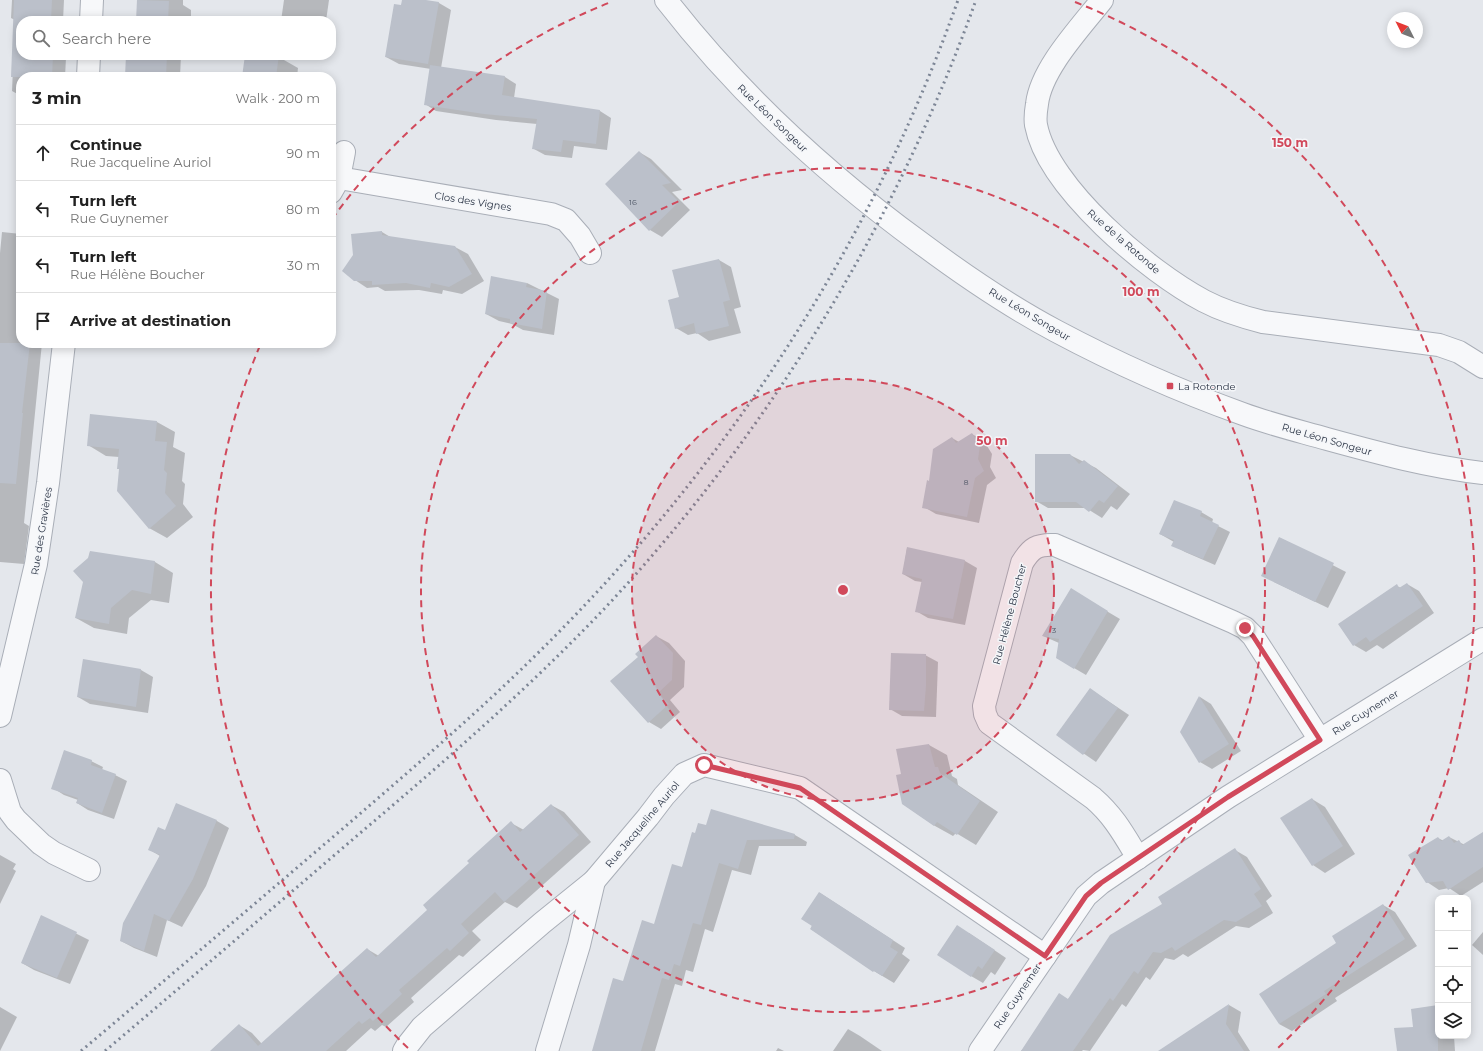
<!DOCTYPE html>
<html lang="en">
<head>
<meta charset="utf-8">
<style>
  :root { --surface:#fff; --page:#f2f2f2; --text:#222; --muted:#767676; --line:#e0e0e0 }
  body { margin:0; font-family:Montserrat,sans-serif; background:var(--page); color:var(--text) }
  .controls { position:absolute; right:12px; bottom:12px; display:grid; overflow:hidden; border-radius:8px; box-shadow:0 2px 10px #0003 }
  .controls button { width:36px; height:36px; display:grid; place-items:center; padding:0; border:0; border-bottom:1px solid var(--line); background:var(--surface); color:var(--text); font:20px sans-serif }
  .compass { position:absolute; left:1387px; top:12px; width:36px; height:36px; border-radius:50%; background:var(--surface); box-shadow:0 2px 10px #0003; rotate:312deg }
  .stop { position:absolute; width:12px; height:12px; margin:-9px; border:3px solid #d1495b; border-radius:50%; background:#fff }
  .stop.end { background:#d1495b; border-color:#fff; box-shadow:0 1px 4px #0008 }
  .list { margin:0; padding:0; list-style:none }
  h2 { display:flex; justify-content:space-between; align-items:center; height:52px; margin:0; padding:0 16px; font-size:17px }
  h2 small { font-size:13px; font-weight:400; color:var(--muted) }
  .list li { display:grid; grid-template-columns:26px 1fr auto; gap:12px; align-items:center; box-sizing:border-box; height:56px; padding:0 16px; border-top:1px solid var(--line) }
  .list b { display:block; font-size:15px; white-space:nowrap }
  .list p { margin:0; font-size:13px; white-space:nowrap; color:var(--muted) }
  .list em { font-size:13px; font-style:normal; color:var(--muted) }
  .icon { flex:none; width:22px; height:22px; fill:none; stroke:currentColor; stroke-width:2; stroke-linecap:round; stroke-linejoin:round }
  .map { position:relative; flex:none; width:1483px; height:1051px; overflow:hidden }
  .search { position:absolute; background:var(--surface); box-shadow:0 2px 10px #0003; left:16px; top:16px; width:320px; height:44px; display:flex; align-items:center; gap:10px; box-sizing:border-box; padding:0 14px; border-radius:16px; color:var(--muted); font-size:15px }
  .panel { position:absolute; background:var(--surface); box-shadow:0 2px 10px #0003; left:16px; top:72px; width:320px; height:276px; border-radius:16px }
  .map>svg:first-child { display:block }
  .shadow { fill:#0003 }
  .building { fill:#bbc0ca }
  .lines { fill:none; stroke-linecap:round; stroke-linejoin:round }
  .minor-casing { stroke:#a9aeb7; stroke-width:24 }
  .tertiary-casing { stroke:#a9aeb7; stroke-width:24 }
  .minor { stroke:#f7f8fa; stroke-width:22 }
  .tertiary { stroke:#f7f8fa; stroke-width:22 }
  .rail { stroke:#7d8696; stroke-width:3; stroke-dasharray:2 4; stroke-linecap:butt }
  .route { stroke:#d1495b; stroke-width:5 }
  .ring { fill:none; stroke:#d1495b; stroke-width:2; stroke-dasharray:7 5 }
  .poi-dot { fill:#d1495b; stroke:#f4f6f9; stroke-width:1.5 }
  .labels { text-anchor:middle; stroke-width:3; stroke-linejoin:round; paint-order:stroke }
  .number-label { font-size:8px; fill:#4f5766 }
  .street-label { font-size:10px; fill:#2b3445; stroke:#f4f6f9 }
  .poi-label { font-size:10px; fill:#2b3445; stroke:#f4f6f9; text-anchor:start }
  .centre { fill:#d1495b; stroke:#f4f6f9; stroke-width:2 }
  .ring-label { font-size:12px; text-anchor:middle; font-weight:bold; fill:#d1495b; stroke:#f4f6f9; stroke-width:3; stroke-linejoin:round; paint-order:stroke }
</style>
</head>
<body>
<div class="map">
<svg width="1483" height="1051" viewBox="0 0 1483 1051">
  <rect width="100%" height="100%" fill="#e4e7ec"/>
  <!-- shadow -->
  <g class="shadow">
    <path d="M12,0H64L63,21H21V55H62L66,58L65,77H21V96L12,91L15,20L11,18Z"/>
    <path d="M138,0H183V5L191,10V21H137Z"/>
    <path d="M284,0H329L326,21H281Z"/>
    <path d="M403,0H420L439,3L451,10L441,68L505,77L516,84L514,98L600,111L611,118L607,150L574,146L572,158L545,155L534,149L537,124L496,120L436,111L425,104L431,69L399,64L386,57Z"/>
    <path d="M127,55H181L180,77H126Z"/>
    <path d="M246,55L284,60L298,68L297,77H243Z"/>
    <path d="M639,152L651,159L682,190L672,192L690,210L662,237L650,230Z"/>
    <path d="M2,232L21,234V343H42L24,523L29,526L24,564L0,562V253Z"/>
    <path d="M382,232L392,238L455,247L468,254L484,281L462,294L443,290L442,294L419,290L385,291L378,287L367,288L355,280Z"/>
    <path d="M719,260L731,267L741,307L734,309L741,333L709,341L697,333L688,335L676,328L680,297Z"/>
    <path d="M527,283L559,299L554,335L523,330L512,324L499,321L486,314Z"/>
    <path d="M157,422L175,432L173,447L185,453L182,481L185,484L183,504L193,517L167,538L149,528L120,470L118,468L119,457L106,456L88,445Z"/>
    <path d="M972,434L984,441L992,454L990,467L996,478L987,485L979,523L936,514L924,507L930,482L952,438L959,442Z"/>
    <path d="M1070,455L1096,468L1130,494L1117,510L1111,506L1102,518L1086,508H1048L1036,501Z"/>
    <path d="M1201,512L1213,519L1212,523L1230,532L1215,565L1185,552L1173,545L1174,542L1160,534Z"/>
    <path d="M1280,538L1346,572L1328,608L1274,582Z"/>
    <path d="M907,548L965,561L977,568L965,625L928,618L916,611L922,582L915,581L903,574Z"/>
    <path d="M90,552L155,562L173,573L169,603L151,600L129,618L127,634L94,628L76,618Z"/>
    <path d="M1407,584L1419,591L1434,613L1383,649L1377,645L1366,652L1354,645L1397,586L1401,588Z"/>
    <path d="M1071,590L1120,619L1086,675L1057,658L1059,643L1043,636Z"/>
    <path d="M656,636L669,643L685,661L684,687L670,700L680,712L661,729L649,722L639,657Z"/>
    <path d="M925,655L938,662L936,717L902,716L890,709Z"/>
    <path d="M84,660L141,670L153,677L148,713L90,704L78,697Z"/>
    <path d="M1090,689L1129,715L1096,762L1057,735Z"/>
    <path d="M1200,697L1211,704L1241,751L1212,769L1200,762Z"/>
    <path d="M929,745L947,755L952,776L957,779L958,785L998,812L976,845L956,833L953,836L935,826L903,804V775Z"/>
    <path d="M91,761L103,767L102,770L115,775L127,781L114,819L88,810L77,803L78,800L64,795L53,788Z"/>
    <path d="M1312,799L1325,807L1355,854L1325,873L1313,865Z"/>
    <path d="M177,805L217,821L229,828L206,886L182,927L167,920L157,957L134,948L121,941L160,856L150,850L166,831Z"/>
    <path d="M551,805L564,812L591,842L517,908L505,902L472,931L481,940L463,957L459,955L411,998L414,1002L386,1027L382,1025L375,1031L371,1028L346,1051H211L239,1025L252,1033L262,1044L367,949L379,956L429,910L470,863L511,823L524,830Z"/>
    <path d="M707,826L795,835L807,842L806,846H759L751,875L732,870L713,932L705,929L693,972L686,970L682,986L675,984L655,1051H593L624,982L655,925L682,868L696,834Z"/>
    <path d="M1449,837L1465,845L1483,837V882L1461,896L1449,888L1439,890L1427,882L1438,838L1444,841Z"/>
    <path d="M1235,850L1247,857L1272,896L1266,901L1273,913L1249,928L1236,926L1188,957L1183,954L1174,960L1165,958L1150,980L1146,977L1126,1007L1122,1004L1090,1051L1083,1050L1082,1051H1021L1068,999L1164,905Z"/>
    <path d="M0,855L16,864L13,869L16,871L0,904Z"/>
    <path d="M820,893L905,948L902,954L910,960L894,983L874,971L811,929Z"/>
    <path d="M1383,905L1395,912L1417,946L1335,998L1337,1001L1292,1031L1279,1024L1338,943Z"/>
    <path d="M41,916L89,940L70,984L34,970L22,963Z"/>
    <path d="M1483,932V955L1472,945Z"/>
    <path d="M969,933L1006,958L995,975L991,972L983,983L971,976Z"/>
    <path d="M1229,1005L1241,1012L1238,1032L1250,1051H1184Z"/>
    <path d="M1438,1006V1036H1454L1455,1051H1398L1414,1027Z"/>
    <path d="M0,1007L17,1017L0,1051Z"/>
    <path d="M848,1029L860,1036L882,1051H833Z"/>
    <path d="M778,1048L784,1051H776Z"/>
  </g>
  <!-- building -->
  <g class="building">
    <path d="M14,0H52L51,21H21V55H53L52,77H11Z"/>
    <path d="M137,0L169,1L168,21H136Z"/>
    <path d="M402,0H426L439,2L428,64L385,57L394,4L401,5Z"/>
    <path d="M126,55H167L166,77H125Z"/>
    <path d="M245,55H279L276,77H242Z"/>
    <path d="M430,65L505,76L502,95L600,110L596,144L563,140L561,152L532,149L537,119L484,114L424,105Z"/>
    <path d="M639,151L671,183L662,185L679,202L649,231L605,184Z"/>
    <path d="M382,231V235L455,246L472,274L449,287L431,283L430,288L406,283L372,285V281H354L342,271L353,255L351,234Z"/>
    <path d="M719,259L730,300L723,302L729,326L696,334L694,323L675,329L668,300L679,297L672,270Z"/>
    <path d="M491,276L527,283L526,287L547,291L542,329L510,323V319L485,314Z"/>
    <path d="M0,343H30L22,413H23L16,484L0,483Z"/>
    <path d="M90,414L157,421L155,441L167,442L164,470L167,473L165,493L176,506L149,529L117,491L119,469H117L119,449L87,446Z"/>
    <path d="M972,433L980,446L978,459L984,471L975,478L967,517L922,508L927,480L929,481L933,449L952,437L956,443Z"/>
    <path d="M1035,454H1070L1079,464L1084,460L1118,486L1104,503L1099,500L1089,512L1076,502H1035Z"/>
    <path d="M1174,500L1202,511L1200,516L1219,525L1203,559L1171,546L1174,540L1159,534Z"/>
    <path d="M1279,537L1334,563L1315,602L1261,576Z"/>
    <path d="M907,547L965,560L953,619L915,612L922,579L902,574Z"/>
    <path d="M90,551L155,561L151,594L132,590L111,608L109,624L75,618L83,582L73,571L88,558Z"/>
    <path d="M1407,583L1423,606L1370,642L1366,637L1353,646L1338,624L1397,584L1399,588Z"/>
    <path d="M1071,588L1108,611L1074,669L1056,658L1059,639L1042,636Z"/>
    <path d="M656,635L673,653L672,680L658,693L669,704L648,723L610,681L638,657L635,654Z"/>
    <path d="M891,653L926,654V686L924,711L889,710Z"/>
    <path d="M83,659L141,669L136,707L77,697Z"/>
    <path d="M1090,688L1118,708L1083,755L1056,735Z"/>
    <path d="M1199,696L1229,744L1199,763L1180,732Z"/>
    <path d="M929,744L935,767H938L940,773L980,801L957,835L937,822L934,826L902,804L896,775L901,774L896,749Z"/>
    <path d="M64,750L92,760L91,765L116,774L102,813L76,803L78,798L51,789Z"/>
    <path d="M1312,798L1343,846L1312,866L1280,818Z"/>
    <path d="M176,803L217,820L193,879L169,921L154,914L144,951L120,941L123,923L160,855L148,850L158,827L165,830Z"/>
    <path d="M551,804L579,835L504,902L495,892L461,924L469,933L450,951L447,948L399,990L402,994L373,1021L370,1018L362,1024L359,1021L326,1051H210L239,1024L258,1046L367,948L376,957L427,910L423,905L469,863L467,861L511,821L520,832Z"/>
    <path d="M711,809L795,834L794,839L747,840L738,869L719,863L701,925L693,923L680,966L674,964L669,980L662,978L641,1051H592L613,978L623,981L642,920L654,924L672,864L682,867L692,832L695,833L698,823L706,825Z"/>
    <path d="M1483,832V867L1448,890L1443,881L1426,883L1408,855L1438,837L1441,841L1449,836L1454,843L1459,840L1462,845Z"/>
    <path d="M1235,848L1261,889L1254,894L1262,906L1236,922L1224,920L1175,951L1172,947L1161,953L1153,952L1138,974L1134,971L1113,1001L1110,998L1073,1051H1021L1059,993L1068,999L1110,935L1162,904L1158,897Z"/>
    <path d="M819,892L893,940L890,947L898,952L882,976L874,971L873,972L810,929L812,926L801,919Z"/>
    <path d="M1383,904L1405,939L1324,991L1326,994L1279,1024L1259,994L1336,943L1332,936Z"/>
    <path d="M41,915L77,932L57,978L21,963Z"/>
    <path d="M957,925L995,950L982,969L978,966L971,977L937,955Z"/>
    <path d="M1229,1004L1226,1024L1244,1051H1158Z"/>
    <path d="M1438,1005V1051H1397L1394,1028L1413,1027L1411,1009Z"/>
  </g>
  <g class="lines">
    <!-- minor casing -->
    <g class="minor-casing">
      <g id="minor">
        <path d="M1102,0C1080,28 1041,69 1037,104C1036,110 1035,119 1036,125C1048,188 1149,272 1204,301C1223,311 1243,317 1263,322L1439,345L1459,352L1483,367"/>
        <path d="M91,21L92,0"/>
        <path d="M88,77L89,55"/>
        <path d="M339,178L551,214L566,220L580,236L590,253"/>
        <path d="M331,192L339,178L344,152"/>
        <path d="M0,716L36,564L48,483L64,343"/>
        <path d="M0,780L10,812L16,820L41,844L54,853L89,870"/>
        <path d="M1138,858C1124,835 1114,816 1093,798L989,723L985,714L984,706L1022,563C1031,548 1037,544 1055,545L1233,622L1245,628L1253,636L1320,740"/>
        <path d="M404,1051L407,1046L422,1027L542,923L594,881L648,817L664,796L684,774L704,765L800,788L1045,956"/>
        <path d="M547,1051L579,945L594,881"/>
        <path d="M980,1051L1086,896L1101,883L1228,797L1483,639"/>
      </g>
    </g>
    <!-- tertiary casing -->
    <g class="tertiary-casing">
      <path id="tertiary" d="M666,0C739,94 826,174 922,244C965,276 1009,306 1056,331C1116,363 1179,391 1243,414C1270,424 1299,431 1327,439C1378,453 1430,467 1483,473"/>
    </g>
    <!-- minor -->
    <use href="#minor" class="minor"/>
    <!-- tertiary -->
    <use href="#tertiary" class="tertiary"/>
    <!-- rail -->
    <g class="rail">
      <path d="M81,1051C170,976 258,901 347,825C414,767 481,710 544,647C727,465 872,244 958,0"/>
      <path d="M105,1051C190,979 274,907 359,834C444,762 528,689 605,608C767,435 896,224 976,0"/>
    </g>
  </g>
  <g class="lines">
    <!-- route -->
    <path class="route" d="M704,765L800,788L1045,956L1086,896L1101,883L1228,797L1320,740L1253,636L1245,628"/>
  </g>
  <!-- distance rings -->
  <circle cx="843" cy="590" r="211" fill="#d1495b" fill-opacity=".12"/>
  <g class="ring">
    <circle cx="843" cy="590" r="211"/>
    <circle cx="843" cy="590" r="422"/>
    <path d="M408 1048A632 632 0 0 1 261 343M332 219A632 632 0 0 1 611 2M1075 2A632 632 0 0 1 1278 1048"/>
  </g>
  <!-- markers -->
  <rect class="poi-dot" x="1166" y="382" width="8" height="8" rx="2"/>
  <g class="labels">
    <!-- number labels -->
    <g class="number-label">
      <text x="633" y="205">16</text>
      <text x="966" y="485">8</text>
      <text x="1054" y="633">3</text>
    </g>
    <!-- street labels -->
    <g class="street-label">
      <text transform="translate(773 118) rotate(44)" y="4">Rue Léon Songeur</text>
      <text transform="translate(473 201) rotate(9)" y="4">Clos des Vignes</text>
      <text transform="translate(1124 241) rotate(41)" y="4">Rue de la Rotonde</text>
      <text transform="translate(1030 314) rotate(31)" y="4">Rue Léon Songeur</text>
      <text transform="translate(1327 439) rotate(16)" y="4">Rue Léon Songeur</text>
      <text transform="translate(41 531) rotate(-81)" y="4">Rue des Gravières</text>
      <text transform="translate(1009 614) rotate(-75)" y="4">Rue Hélène Boucher</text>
      <text transform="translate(1365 712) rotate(-32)" y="4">Rue Guynemer</text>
      <text transform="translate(642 824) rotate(-50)" y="4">Rue Jacqueline Auriol</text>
      <text transform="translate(1017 996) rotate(-56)" y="4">Rue Guynemer</text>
    </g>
    <!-- poi labels -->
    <g class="poi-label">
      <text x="1178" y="390">La Rotonde</text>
    </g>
  </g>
  <circle cx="843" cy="590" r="6" class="centre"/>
  <g class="ring-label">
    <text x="1290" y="147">150 m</text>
    <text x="1141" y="296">100 m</text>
    <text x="992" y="445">50 m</text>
  </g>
</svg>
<div class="controls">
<button>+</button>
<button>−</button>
<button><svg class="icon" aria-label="locate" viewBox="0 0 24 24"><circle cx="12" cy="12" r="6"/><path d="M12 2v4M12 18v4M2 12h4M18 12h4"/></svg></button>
<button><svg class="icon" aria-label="layers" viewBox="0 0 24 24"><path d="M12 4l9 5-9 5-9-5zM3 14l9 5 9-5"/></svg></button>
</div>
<svg class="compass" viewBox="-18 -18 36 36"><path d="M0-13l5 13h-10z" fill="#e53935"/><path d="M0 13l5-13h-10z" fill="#767676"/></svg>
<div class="stop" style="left:704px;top:765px"></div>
<div class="stop end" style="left:1245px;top:628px"></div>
<div class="search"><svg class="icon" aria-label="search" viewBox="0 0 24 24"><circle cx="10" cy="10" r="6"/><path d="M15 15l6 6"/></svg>Search here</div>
<section class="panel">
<h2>3 min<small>Walk · 200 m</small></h2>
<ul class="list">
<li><svg class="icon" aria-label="ahead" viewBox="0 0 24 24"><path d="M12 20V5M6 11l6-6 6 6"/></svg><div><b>Continue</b><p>Rue Jacqueline Auriol</p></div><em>90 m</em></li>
<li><svg class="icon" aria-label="left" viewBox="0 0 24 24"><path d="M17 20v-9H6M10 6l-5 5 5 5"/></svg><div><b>Turn left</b><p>Rue Guynemer</p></div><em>80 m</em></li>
<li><svg class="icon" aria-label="left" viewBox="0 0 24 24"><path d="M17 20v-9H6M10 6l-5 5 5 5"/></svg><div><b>Turn left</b><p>Rue Hélène Boucher</p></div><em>30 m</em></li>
<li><svg class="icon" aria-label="arrive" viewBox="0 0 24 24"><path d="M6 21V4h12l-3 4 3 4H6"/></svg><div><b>Arrive at destination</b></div></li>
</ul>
</section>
</div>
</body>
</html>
